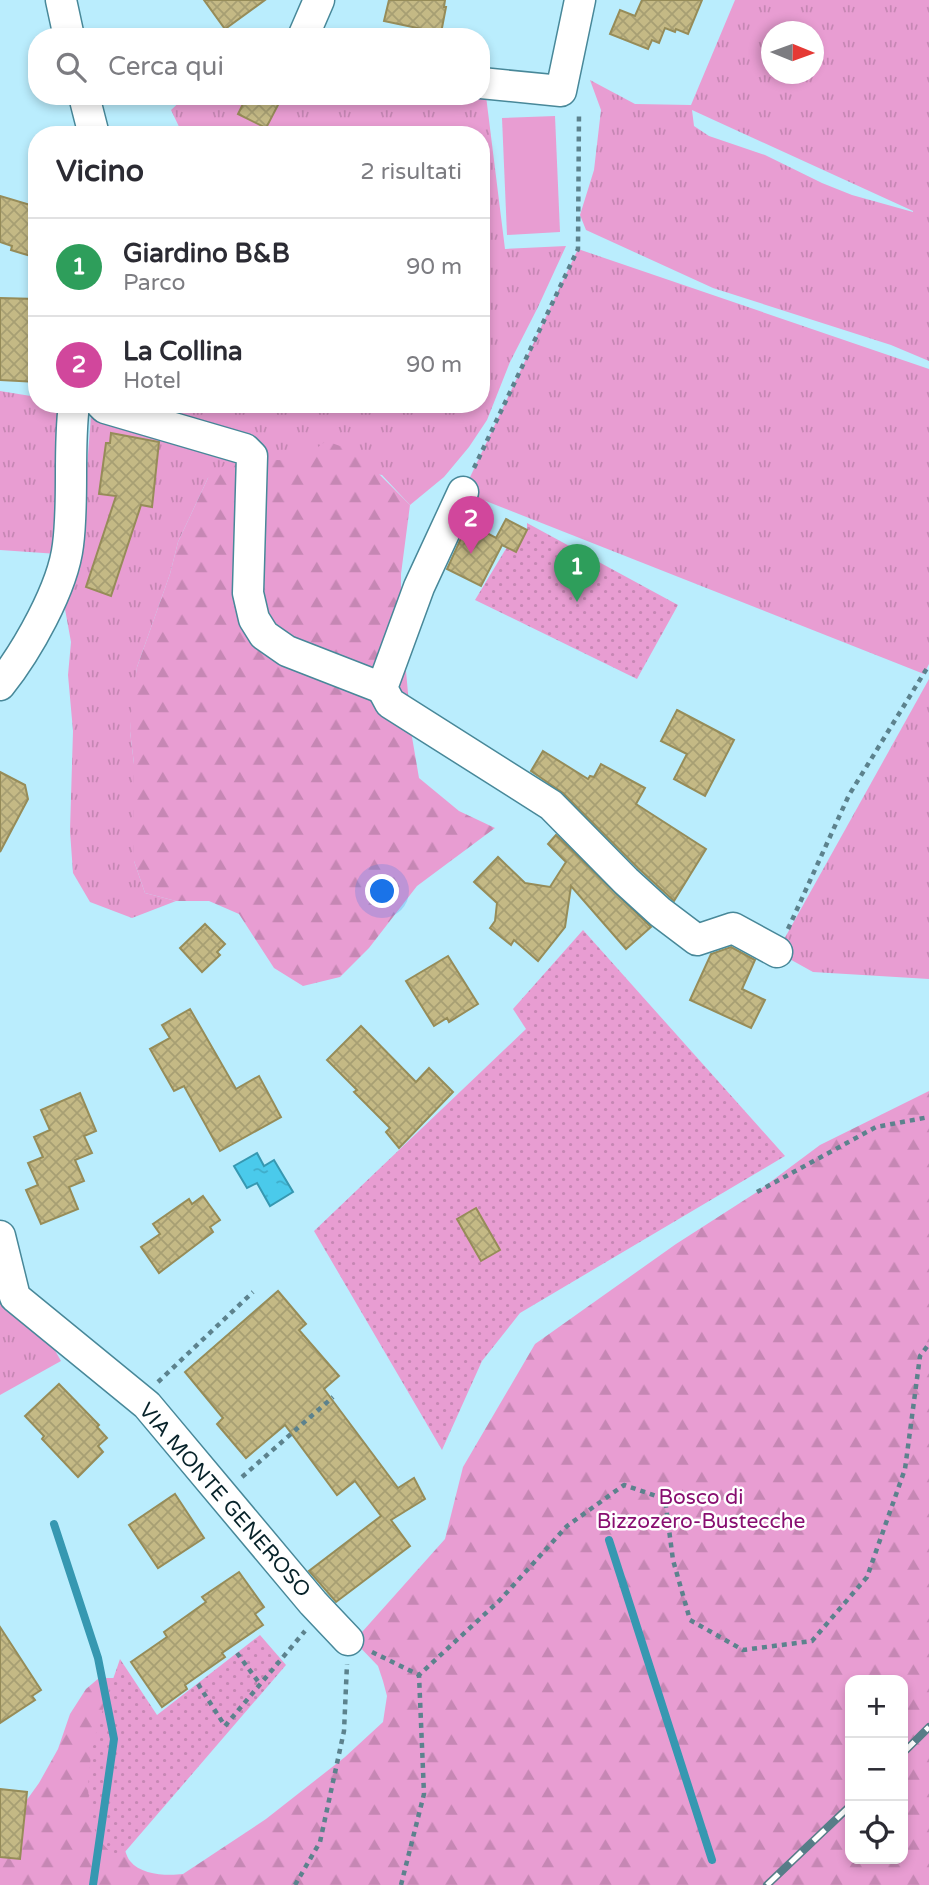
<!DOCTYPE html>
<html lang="it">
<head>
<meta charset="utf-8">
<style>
  :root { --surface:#fff; --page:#f7f7f7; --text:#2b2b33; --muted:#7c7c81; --line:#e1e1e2; --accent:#d44d1b }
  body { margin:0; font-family:"Varela Round",sans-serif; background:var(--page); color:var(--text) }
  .controls { position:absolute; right:21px; bottom:21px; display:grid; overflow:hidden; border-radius:14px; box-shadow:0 4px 10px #0003 }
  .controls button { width:63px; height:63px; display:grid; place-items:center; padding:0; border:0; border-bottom:2px solid var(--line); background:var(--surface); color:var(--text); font:35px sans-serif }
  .compass { position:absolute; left:761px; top:21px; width:63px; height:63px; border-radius:50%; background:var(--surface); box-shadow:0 4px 10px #0003; rotate:91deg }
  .you { position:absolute; left:383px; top:892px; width:24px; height:24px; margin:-18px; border:5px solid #fff; border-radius:50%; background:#1a73e8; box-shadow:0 0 0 10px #1a73e833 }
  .badge { display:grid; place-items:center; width:46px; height:46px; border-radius:50%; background:var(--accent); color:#fff; font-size:23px; font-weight:700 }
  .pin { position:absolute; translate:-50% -58px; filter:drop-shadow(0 2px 4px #0008) }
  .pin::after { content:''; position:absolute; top:37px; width:24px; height:21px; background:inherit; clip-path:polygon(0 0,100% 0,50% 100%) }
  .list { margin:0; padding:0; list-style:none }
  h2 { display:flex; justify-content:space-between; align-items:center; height:91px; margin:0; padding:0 28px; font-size:30px }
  h2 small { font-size:23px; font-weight:400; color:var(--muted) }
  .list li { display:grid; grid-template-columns:46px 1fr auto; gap:21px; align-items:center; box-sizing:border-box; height:98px; padding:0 28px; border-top:2px solid var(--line) }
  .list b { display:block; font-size:26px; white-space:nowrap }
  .list p { margin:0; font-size:23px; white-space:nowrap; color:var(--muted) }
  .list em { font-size:23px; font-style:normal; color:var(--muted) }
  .icon { flex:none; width:38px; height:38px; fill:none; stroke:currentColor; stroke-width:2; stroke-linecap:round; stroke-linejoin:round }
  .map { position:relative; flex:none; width:929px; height:1885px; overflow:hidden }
  .search { position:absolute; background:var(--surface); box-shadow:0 4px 10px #0003; left:28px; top:28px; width:462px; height:77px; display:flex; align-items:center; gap:18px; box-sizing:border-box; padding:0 24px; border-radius:28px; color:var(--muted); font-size:26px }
  .panel { position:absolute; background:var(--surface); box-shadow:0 4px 10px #0003; left:28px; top:126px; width:462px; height:287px; border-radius:28px }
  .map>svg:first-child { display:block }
  .grass { fill:url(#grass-tufts); fill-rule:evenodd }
  .forest { fill:url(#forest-firs); fill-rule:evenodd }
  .park { fill:url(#park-dots) }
  .pitch { fill:#e89dd2 }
  .water { fill:url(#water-ripples); stroke:#3698b1; stroke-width:2 }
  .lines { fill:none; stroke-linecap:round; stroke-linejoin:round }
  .stream { stroke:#3698b1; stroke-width:8 }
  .building { fill:url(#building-cross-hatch); stroke:#968c59; stroke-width:2 }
  .street-casing { stroke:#488899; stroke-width:33 }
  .path { stroke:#5c828d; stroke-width:4.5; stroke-dasharray:5 5; stroke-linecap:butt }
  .street { stroke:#fff; stroke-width:30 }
  .rail-casing { stroke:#577d88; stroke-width:8 }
  .rail { stroke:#fff; stroke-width:5; stroke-dasharray:16; stroke-linecap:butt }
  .labels { text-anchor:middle; stroke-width:5; stroke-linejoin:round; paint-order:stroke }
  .park-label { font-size:21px; fill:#880e70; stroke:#fff }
  .street-label { font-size:21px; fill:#072229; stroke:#fff }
</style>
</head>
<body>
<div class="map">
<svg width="929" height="1885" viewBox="0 0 929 1885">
  <defs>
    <pattern id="grass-tufts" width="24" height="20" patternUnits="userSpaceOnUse" patternTransform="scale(1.75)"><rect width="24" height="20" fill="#e89dd2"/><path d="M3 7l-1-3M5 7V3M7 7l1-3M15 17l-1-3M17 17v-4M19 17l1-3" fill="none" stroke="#c687b4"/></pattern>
    <pattern id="forest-firs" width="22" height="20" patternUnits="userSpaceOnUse" patternTransform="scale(1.75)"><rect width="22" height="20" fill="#e89dd2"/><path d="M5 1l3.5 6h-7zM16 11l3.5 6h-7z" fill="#c687b4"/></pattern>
    <pattern id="park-dots" width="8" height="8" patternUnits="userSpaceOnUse" patternTransform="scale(1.75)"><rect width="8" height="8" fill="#e89dd2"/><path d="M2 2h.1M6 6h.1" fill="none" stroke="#c687b4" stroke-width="1.8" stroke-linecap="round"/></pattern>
    <pattern id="water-ripples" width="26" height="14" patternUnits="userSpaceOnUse" patternTransform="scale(1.75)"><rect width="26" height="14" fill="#4acaeb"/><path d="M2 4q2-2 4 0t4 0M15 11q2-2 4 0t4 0" fill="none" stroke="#3fadca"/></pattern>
    <pattern id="building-cross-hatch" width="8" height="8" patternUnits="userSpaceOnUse" patternTransform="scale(1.75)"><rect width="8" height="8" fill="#c4b985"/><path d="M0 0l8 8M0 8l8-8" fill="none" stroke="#a79f73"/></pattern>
  </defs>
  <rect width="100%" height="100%" fill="#baedfd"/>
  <!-- grass -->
  <g class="grass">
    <path d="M735,0H929V361L891,345L713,288L586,230L580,215L594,170L601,110L590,80L635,104L691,105ZM772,32H814V74H772ZM692,110L913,211V212L852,195L822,183L765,155L709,136L694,126Z"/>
    <path d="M186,96H486L505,249L566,246L538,307L510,362L487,420L469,447L444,477L410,505L382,475L300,461L208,478L178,542L170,574L137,667L130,731L134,764V861L145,893L176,901L132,918L90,902L73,873L70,831L73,731L68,675L71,642L65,609L79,568L92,404H481V135H183L171,110Z"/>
    <path d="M578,249L929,369V664L924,674L463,492Z"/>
    <path d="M0,391L37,397V404H57L58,554L0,550Z"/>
    <path d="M929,679V979L813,972L777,952Z"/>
    <path d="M0,1282L48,1338L61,1361L0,1395Z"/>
  </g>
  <!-- forest -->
  <g class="forest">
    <path d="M326,441L357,452L410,505L401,574V616L412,737L419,778L459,811L495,828L417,886L369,948L340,977L303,986L274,968L239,914L209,901H176L145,893L134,861V764L130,731L132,699L137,667L170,574L178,542L208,478L234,458L300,461Z"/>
    <path d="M929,1091V1885H0V1821L21,1808L39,1783L58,1749L70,1714L86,1689L99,1678H114L122,1840C124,1846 126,1856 130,1861C141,1875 167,1876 183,1874L266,1819L345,1757L383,1722L387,1696L383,1681L378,1666L354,1641L445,1539L463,1467L535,1344L676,1244L757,1192L820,1145ZM850,1680H903V1859H850Z"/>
  </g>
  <!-- park -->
  <g class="park">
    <path d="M527,523L678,605L637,679L475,600L507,547L516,552L527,531Z"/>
    <path d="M583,930L785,1156L520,1313L482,1361L442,1450L314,1231L526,1029L513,1009Z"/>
    <path d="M260,1635L286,1665L118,1860C112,1853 101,1844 97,1835C74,1780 102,1712 120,1659L157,1715Z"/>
  </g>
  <!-- pitch -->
  <path class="pitch" d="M555,116L560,232L507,235L502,118Z"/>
  <!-- water -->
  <path class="water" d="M257,1153L264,1166L274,1160L293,1192L270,1206L257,1183L247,1188L234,1166Z"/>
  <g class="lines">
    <!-- stream -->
    <g class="stream">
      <path d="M54,1524L98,1658L114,1739L93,1885"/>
      <path d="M609,1540L712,1860"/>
    </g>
  </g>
  <!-- building -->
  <g class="building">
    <path d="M204,0H265L225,29Z"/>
    <path d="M389,0H445L444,7H446L441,33L384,21Z"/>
    <path d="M642,0H702L688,34L676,29L675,32L665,28L659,43L652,40L648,49L610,34L620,10L635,16Z"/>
    <path d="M247,96H262L278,105L266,128L238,114Z"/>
    <path d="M0,196L37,207V258L11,250L12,246L0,242Z"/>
    <path d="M0,298L37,299V382L0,380Z"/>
    <path d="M111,433L159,442L152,507L141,505L111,596L86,587L116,496L99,494L106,443H110Z"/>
    <path d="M506,519L527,530L516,552L502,545L481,586L447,569L468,523L496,538Z"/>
    <path d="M677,710L734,740L705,796L674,779L687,754L661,741Z"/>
    <path d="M543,751L588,779L590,776L594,777L601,764L645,788L636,804L706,849L674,901L638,868L563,793L531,771Z"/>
    <path d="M0,772L25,785L28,799L0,852Z"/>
    <path d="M556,835L651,927L626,949L571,886L565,927L538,961L514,940L511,945L490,928L495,921L497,903L474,882L498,857L525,883L550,887L566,862L548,844Z"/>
    <path d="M205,924L225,944L217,952L220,955L202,972L180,948Z"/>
    <path d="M731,947L755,960L742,989L765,1000L751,1028L690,1000L711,954Z"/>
    <path d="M448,956L478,1004L449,1022L447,1018L434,1026L406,981Z"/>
    <path d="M190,1009L236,1089L259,1076L281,1117L220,1151L184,1086L174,1091L150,1049L170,1038L162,1025Z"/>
    <path d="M361,1026L416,1082L429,1068L453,1092L399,1148L386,1132L390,1128L354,1092L357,1090L327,1060Z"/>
    <path d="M80,1093L96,1131L84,1136L92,1153L75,1160L84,1181L69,1187L78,1209L41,1224L26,1190L38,1185L28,1163L43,1157L34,1137L50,1130L41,1110Z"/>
    <path d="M203,1196L220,1220L210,1227L213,1232L159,1273L141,1247L160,1234L153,1224L189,1199L192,1204Z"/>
    <path d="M476,1208L500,1250L481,1261L457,1219Z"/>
    <path d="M278,1291L306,1324L299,1330L339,1376L324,1389L398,1488L414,1478L425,1499L391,1520L410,1546L336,1602L309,1571L381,1516L355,1481L337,1495L285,1425L246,1458L217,1424L223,1418L185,1372Z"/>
    <path d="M59,1384L99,1425L97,1427L107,1438L98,1446L103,1452L78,1477L42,1439L44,1436L25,1416Z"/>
    <path d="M175,1494L204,1538L158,1568L129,1525Z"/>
    <path d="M239,1572L264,1607L255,1614L263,1625L222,1653L225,1657L185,1685L187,1689L162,1707L131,1662L167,1637L164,1632L206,1602L202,1597Z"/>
    <path d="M0,1627L41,1690L32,1696L35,1700L0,1723Z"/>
    <path d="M0,1789L27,1792L20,1859L0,1857Z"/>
  </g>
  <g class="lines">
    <!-- street casing -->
    <g class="street-casing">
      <g id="street">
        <path d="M61,0L69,37"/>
        <path d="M303,37L319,0"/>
        <path d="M481,83L561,91L580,0"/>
        <path d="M84,96L94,135"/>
        <path d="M101,404L105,408L245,449L252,456L248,593L254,619L264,635L287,651L382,688"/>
        <path d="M463,492L419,587L382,688L390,703L551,805L626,881L660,912L697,940L733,928L777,952"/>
        <path d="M0,685C27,651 63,588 68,545C74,499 68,451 74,404"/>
        <path d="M0,1236L15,1297L147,1405L313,1603L348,1640"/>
      </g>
    </g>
    <!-- path -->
    <g class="path">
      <path d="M474,468L578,249L579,112"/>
      <path d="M788,929L849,795L929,665"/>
      <path d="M757,1192L876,1127L929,1117"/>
      <path d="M158,1382L253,1292"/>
      <path d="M242,1477L333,1397"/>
      <path d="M372,1652L419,1675L500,1600L567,1526L624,1485L665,1499L673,1560L690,1620L743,1650L812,1641L867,1577L905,1469L920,1356L929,1344"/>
      <path d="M237,1653L260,1684"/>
      <path d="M198,1684L225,1726L305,1631"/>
      <path d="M295,1885L320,1842L344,1731L347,1664"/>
      <path d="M401,1885L424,1794L419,1675"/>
    </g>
    <!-- street -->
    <use href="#street" class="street"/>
    <!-- rail casing -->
    <g class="rail-casing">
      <g id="rail">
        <path d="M903,1753L929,1727"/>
        <path d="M767,1885L850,1806"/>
      </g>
    </g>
    <!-- rail -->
    <use href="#rail" class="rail"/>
  </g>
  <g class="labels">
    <!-- park labels -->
    <g class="park-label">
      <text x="701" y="1504">Bosco di<tspan x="701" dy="24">Bizzozero-Bustecche</tspan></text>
    </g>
    <!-- street labels -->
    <g class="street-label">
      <text transform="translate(225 1500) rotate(49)" y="7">VIA MONTE GENEROSO</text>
    </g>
  </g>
</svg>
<div class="controls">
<button>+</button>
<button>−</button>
<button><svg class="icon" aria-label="locate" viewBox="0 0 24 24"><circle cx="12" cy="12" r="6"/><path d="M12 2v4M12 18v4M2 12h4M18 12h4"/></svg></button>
</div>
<svg class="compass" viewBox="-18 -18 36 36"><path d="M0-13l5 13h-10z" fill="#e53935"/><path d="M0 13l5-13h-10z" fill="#7c7c81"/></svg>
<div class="you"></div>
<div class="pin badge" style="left:577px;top:602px;background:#2e9e5b">1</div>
<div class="pin badge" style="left:471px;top:554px;background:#d1479c">2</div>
<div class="search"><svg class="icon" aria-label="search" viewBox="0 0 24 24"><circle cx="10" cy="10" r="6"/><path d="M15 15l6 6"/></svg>Cerca qui</div>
<section class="panel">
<h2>Vicino<small>2 risultati</small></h2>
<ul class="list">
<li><span class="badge" style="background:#2e9e5b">1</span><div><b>Giardino B&amp;B</b><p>Parco</p></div><em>90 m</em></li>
<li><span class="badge" style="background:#d1479c">2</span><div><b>La Collina</b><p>Hotel</p></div><em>90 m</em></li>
</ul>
</section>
</div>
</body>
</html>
